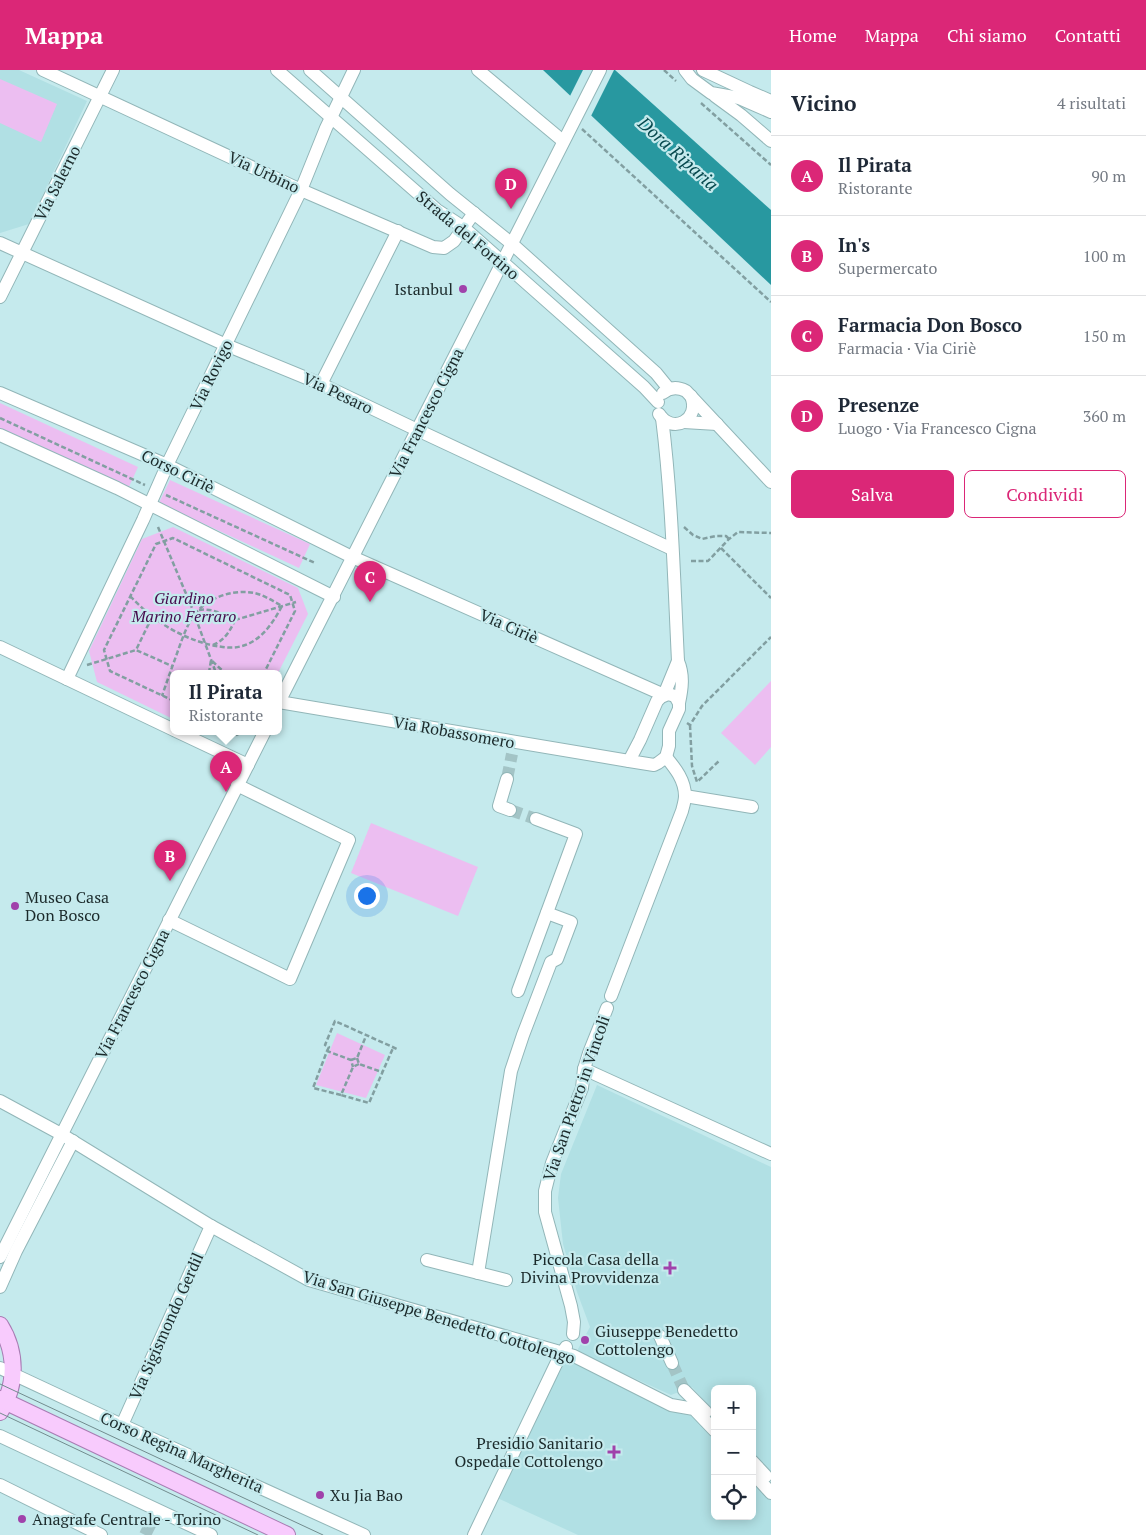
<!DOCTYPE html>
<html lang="it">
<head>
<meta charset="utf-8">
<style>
  :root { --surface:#fff; --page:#f6f6f7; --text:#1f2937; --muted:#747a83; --line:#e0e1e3; --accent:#db2777 }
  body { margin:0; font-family:"PT Serif",serif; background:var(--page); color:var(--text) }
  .controls { position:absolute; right:15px; bottom:15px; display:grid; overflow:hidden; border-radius:8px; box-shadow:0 2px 12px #0003 }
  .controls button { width:45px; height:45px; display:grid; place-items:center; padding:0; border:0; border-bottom:1px solid var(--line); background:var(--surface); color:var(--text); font:25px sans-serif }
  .you { position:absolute; left:366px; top:825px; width:18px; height:18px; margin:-12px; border:4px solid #fff; border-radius:50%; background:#1a73e8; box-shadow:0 0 0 8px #1a73e833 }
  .badge { display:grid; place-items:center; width:32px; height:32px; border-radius:50%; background:var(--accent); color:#fff; font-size:16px; font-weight:700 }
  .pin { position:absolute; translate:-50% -41px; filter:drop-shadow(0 1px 2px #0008) }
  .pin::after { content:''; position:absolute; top:26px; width:18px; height:15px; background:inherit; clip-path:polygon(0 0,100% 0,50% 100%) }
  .popup { position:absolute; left:170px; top:600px; width:112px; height:65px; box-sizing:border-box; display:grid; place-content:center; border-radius:8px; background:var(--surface); filter:drop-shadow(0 1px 4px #0005); font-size:16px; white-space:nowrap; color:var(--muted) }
  .popup b { font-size:19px; color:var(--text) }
  .popup::after { content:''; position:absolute; left:50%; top:100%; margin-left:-10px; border:10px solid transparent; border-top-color:var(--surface) }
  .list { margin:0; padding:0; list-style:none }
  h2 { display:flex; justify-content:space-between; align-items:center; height:65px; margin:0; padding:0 20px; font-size:21px }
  h2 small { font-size:16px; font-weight:400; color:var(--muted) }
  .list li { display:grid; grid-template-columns:32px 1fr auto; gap:15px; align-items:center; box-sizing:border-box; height:80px; padding:0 20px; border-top:1px solid var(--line) }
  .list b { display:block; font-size:19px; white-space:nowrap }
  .list p { margin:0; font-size:16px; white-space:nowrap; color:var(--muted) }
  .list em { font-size:16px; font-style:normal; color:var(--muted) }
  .actions { display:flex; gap:10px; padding:15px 20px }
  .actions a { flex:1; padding:11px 0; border:1px solid var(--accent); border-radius:8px; text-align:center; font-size:18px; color:var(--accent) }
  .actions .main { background:var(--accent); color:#fff }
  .icon { flex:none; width:28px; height:28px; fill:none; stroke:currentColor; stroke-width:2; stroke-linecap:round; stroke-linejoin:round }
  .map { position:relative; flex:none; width:771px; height:1465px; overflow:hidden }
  header { display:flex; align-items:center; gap:30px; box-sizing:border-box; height:70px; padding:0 25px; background:var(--accent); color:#fff }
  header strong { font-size:24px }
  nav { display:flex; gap:28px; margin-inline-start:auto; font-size:18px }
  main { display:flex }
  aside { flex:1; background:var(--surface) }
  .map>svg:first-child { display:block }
  .built { fill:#b1e0e4 }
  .green { fill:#ecbef1 }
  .water { fill:#2898a0 }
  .pier { fill:#c5eaed }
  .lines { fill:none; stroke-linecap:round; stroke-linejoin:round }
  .minor-tunnel { stroke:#a3c4c6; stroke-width:12; stroke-dasharray:12 6; stroke-linecap:butt }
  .minor-casing { stroke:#92b6b8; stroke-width:14 }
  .major-casing { stroke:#a87cb3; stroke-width:18 }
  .path { stroke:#829fa1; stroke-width:2.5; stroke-dasharray:5 2.5; stroke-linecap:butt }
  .minor { stroke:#fff; stroke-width:12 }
  .major { stroke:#f8cbfd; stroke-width:16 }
  .tram { stroke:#728c8e; stroke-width:1 }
  .poi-dot { fill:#a042ab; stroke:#c5eaed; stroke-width:2 }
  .labels { text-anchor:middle; stroke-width:4.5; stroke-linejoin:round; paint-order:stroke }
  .street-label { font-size:16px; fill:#1b2a2b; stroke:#c5eaed }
  .poi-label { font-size:16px; fill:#1b2a2b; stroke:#c5eaed; text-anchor:start }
  .park-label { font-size:16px; font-style:italic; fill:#460b4d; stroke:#c5eaed }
  .water-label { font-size:18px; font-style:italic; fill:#06484d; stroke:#c5eaed }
</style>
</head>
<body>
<header>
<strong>Mappa</strong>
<nav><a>Home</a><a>Mappa</a><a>Chi siamo</a><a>Contatti</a></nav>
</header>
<main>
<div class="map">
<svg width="771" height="1465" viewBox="0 0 771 1465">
  <rect width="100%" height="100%" fill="#c5eaed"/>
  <!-- built -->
  <g class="built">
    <path d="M0,0H19L87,31L29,154L0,163Z"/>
    <path d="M597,1015L771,1097V1404L752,1383V1319H715V1342L692,1317L671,1325L579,1283L578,1279L590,1257L577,1222L563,1174L558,1128L561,1104Z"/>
    <path d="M563,1283L694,1339L715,1361V1446H752V1402L771,1423V1465H578L493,1426Z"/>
  </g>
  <!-- green -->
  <g class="green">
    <path d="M0,9L57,34L41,72L0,53Z"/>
    <path d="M0,333L138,397L127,421L0,362Z"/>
    <path d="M170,410L310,474L299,498L159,433Z"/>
    <path d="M173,457L298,518L308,544L278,603H174L173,649L97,612L89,581L142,469Z"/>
    <path d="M771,611V677L755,695L721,663Z"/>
    <path d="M371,753L478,797L458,846L351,803Z"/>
    <path d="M337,963L385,985L366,1028L316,1015Z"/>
  </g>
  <!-- water -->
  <path class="water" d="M543,0H615L771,140V215Z"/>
  <!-- pier -->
  <path class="pier" d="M583,0H614L590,48L569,28Z"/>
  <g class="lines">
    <!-- minor-tunnel -->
    <g class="minor-tunnel">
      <path d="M507,709L512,684"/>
      <path d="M510,740L536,749"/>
      <path d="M672,1293L684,1320"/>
      <path d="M145,1465L152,1451"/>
    </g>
    <!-- minor casing -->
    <g class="minor-casing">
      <g id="minor">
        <path d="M43,0L301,120L433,177L444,178L454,171L474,143"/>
        <path d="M277,0L437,140L463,157L644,317L658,332"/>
        <path d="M310,0L450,124L511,173L656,303L669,319"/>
        <path d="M478,0L563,71"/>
        <path d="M685,0L692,9L711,23L739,28L771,42"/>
        <path d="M703,0L750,22L771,31"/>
        <path d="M715,26L741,45L771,71"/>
        <path d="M0,173L226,275L321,314L411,357L672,479"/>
        <path d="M0,227L113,0"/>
        <path d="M321,314L398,161"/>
        <path d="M0,323L167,395L350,486L664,625L678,591"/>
        <path d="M663,323C670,317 678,317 686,321L771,412"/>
        <path d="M659,344C672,365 701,350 691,326"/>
        <path d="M662,348C672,428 674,510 678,591C684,605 682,619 679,633"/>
        <path d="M684,352L717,354"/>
        <path d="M0,365L117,418L334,527"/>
        <path d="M0,577L174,660"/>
        <path d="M67,609L143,450L169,391L301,120L326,58L354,0"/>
        <path d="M668,624L675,626L679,633V639L669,661V676L666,687L658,693L654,695L629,691L640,670L657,631L661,627Z"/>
        <path d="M279,632L629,691"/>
        <path d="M278,634C386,423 492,211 600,0"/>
        <path d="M176,661L248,695"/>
        <path d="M507,709L499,736L510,740"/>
        <path d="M685,726L752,737"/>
        <path d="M169,850L290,909L349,770L237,715"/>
        <path d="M518,921L576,764L536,749"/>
        <path d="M611,926L682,741C683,737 685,731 685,726C685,710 675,698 666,687"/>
        <path d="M584,999L771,1084"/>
        <path d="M0,1031L61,1064L211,1156L309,1210L574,1286L671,1335L694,1339L715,1361"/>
        <path d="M0,1187L265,661"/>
        <path d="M427,1190L506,1210"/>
        <path d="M478,1203L511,1001L523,965L551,892L557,889L571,852L547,843"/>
        <path d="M0,1217L16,1181L73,1071"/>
        <path d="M573,1264L574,1252L571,1236L545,1142V1121L552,1093L582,1018L584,999L589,983L607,938"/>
        <path d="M660,1266L672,1293"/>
        <path d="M0,1298L122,1355L364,1465"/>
        <path d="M684,1320L706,1342"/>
        <path d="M122,1355L211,1156"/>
        <path d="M0,1366L211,1465"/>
        <path d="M752,1391L766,1406"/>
        <path d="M752,1402L771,1423"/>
        <path d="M0,1415L101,1465"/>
        <path d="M474,1465L556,1294L566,1277"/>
      </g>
    </g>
    <!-- major casing -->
    <g class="major-casing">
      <g id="major">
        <path d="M0,1255C17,1282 17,1315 0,1342"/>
        <path d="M0,1329L287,1465"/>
      </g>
    </g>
    <!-- path -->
    <g class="path">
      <path d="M664,0L676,11"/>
      <path d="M701,33L771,95"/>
      <path d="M582,59L771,232"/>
      <path d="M0,348L145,415"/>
      <path d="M166,425L315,493"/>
      <path d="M158,457L192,538L216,603"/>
      <path d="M684,457L693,465L702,469L716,466H726L729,469"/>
      <path d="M721,478L771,528"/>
      <path d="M691,491H708L729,469L738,462L771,463"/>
      <path d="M130,526C154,551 181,569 216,576C224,577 233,579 242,576C261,571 273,553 282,536C273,531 264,525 254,523C234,519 208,527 195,544C188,553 184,564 180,575C174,592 168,608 162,626"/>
      <path d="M199,540C212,538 224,544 235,550C230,561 225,570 213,575"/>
      <path d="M152,547L136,580L172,596"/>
      <path d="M235,550L296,532"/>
      <path d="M87,595L136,580"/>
      <path d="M209,603L211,590L225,603"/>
      <path d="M174,631L110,601L104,580L156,474L173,468L290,525L295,541L264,603"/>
      <path d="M687,653L690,655L702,636L771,567"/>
      <path d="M690,655L692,696L697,712L720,690"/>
      <path d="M236,661L238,667"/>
      <path d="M327,981L329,977L325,975L335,951L397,979"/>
      <path d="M357,988L359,994L382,1002"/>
      <path d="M351,990L357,988L366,966"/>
      <path d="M359,994L353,997L341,1025L369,1033L393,978"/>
      <path d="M341,1025L313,1018L327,981L351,990L353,997"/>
    </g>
    <!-- minor -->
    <use href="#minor" class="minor"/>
    <!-- major -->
    <use href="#major" class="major"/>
    <!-- tram -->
    <g class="tram">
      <path d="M0,1314L323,1465"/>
      <path d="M0,1343L258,1465"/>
    </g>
  </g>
  <!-- markers -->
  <g class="poi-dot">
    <circle cx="463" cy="219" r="5"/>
    <circle cx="15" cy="836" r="5"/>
    <path d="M667.5 1190.5h5v5h5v5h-5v5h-5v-5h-5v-5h5z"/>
    <circle cx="585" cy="1270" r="5"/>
    <path d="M611.5 1374.5h5v5h5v5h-5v5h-5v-5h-5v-5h5z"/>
    <circle cx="320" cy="1425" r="5"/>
    <circle cx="22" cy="1449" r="5"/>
  </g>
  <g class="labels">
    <!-- street labels -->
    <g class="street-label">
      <text transform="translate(264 102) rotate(25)" y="6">Via Urbino</text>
      <text transform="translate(57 113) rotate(-63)" y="6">Via Salerno</text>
      <text transform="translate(468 165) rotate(40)" y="6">Strada del Fortino</text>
      <text transform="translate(211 305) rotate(-64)" y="6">Via Rovigo</text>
      <text transform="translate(338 323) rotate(25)" y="6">Via Pesaro</text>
      <text transform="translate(426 343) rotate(-63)" y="6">Via Francesco Cigna</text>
      <text transform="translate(178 401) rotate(26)" y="6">Corso Ciriè</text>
      <text transform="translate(509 556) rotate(24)" y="6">Via Ciriè</text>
      <text transform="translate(454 662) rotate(10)" y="6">Via Robassomero</text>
      <text transform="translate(132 924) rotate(-63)" y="6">Via Francesco Cigna</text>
      <text transform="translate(576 1028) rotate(-71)" y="6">Via San Pietro in Vincoli</text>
      <text transform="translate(439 1247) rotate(17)" y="6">Via San Giuseppe Benedetto Cottolengo</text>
      <text transform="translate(166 1256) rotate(-66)" y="6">Via Sigismondo Gerdil</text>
      <text transform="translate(182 1382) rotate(24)" y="6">Corso Regina Margherita</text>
    </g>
    <!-- poi labels -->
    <g class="poi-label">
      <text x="453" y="225" text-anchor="end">Istanbul</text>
      <text x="25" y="833">Museo Casa<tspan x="25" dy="18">Don Bosco</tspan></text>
      <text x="659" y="1195" text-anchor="end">Piccola Casa della<tspan x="659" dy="18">Divina Provvidenza</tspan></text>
      <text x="595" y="1267">Giuseppe Benedetto<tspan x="595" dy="18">Cottolengo</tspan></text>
      <text x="603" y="1379" text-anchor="end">Presidio Sanitario<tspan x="603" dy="18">Ospedale Cottolengo</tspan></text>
      <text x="330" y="1431">Xu Jia Bao</text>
      <text x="32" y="1455">Anagrafe Centrale - Torino</text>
    </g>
    <!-- park labels -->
    <g class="park-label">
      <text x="184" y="534">Giardino<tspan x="184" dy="18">Marino Ferraro</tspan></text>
    </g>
    <!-- water labels -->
    <g class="water-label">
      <text transform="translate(678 84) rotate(42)" y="6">Dora Riparia</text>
    </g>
  </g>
</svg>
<div class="controls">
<button>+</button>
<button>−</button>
<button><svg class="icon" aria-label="locate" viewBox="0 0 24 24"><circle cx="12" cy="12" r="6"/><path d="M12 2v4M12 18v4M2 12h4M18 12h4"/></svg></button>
</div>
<div class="you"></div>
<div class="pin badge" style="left:226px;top:722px">A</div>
<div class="popup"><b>Il Pirata</b>Ristorante</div>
<div class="pin badge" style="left:170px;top:811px">B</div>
<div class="pin badge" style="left:370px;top:532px">C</div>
<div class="pin badge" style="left:511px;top:139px">D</div>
</div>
<aside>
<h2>Vicino<small>4 risultati</small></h2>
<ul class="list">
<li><span class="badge">A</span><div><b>Il Pirata</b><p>Ristorante</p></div><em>90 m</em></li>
<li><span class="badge">B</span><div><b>In's</b><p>Supermercato</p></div><em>100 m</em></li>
<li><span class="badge">C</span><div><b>Farmacia Don Bosco</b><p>Farmacia · Via Ciriè</p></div><em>150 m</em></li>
<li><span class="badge">D</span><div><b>Presenze</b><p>Luogo · Via Francesco Cigna</p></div><em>360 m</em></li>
</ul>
<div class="actions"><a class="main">Salva</a><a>Condividi</a></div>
</aside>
</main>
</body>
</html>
